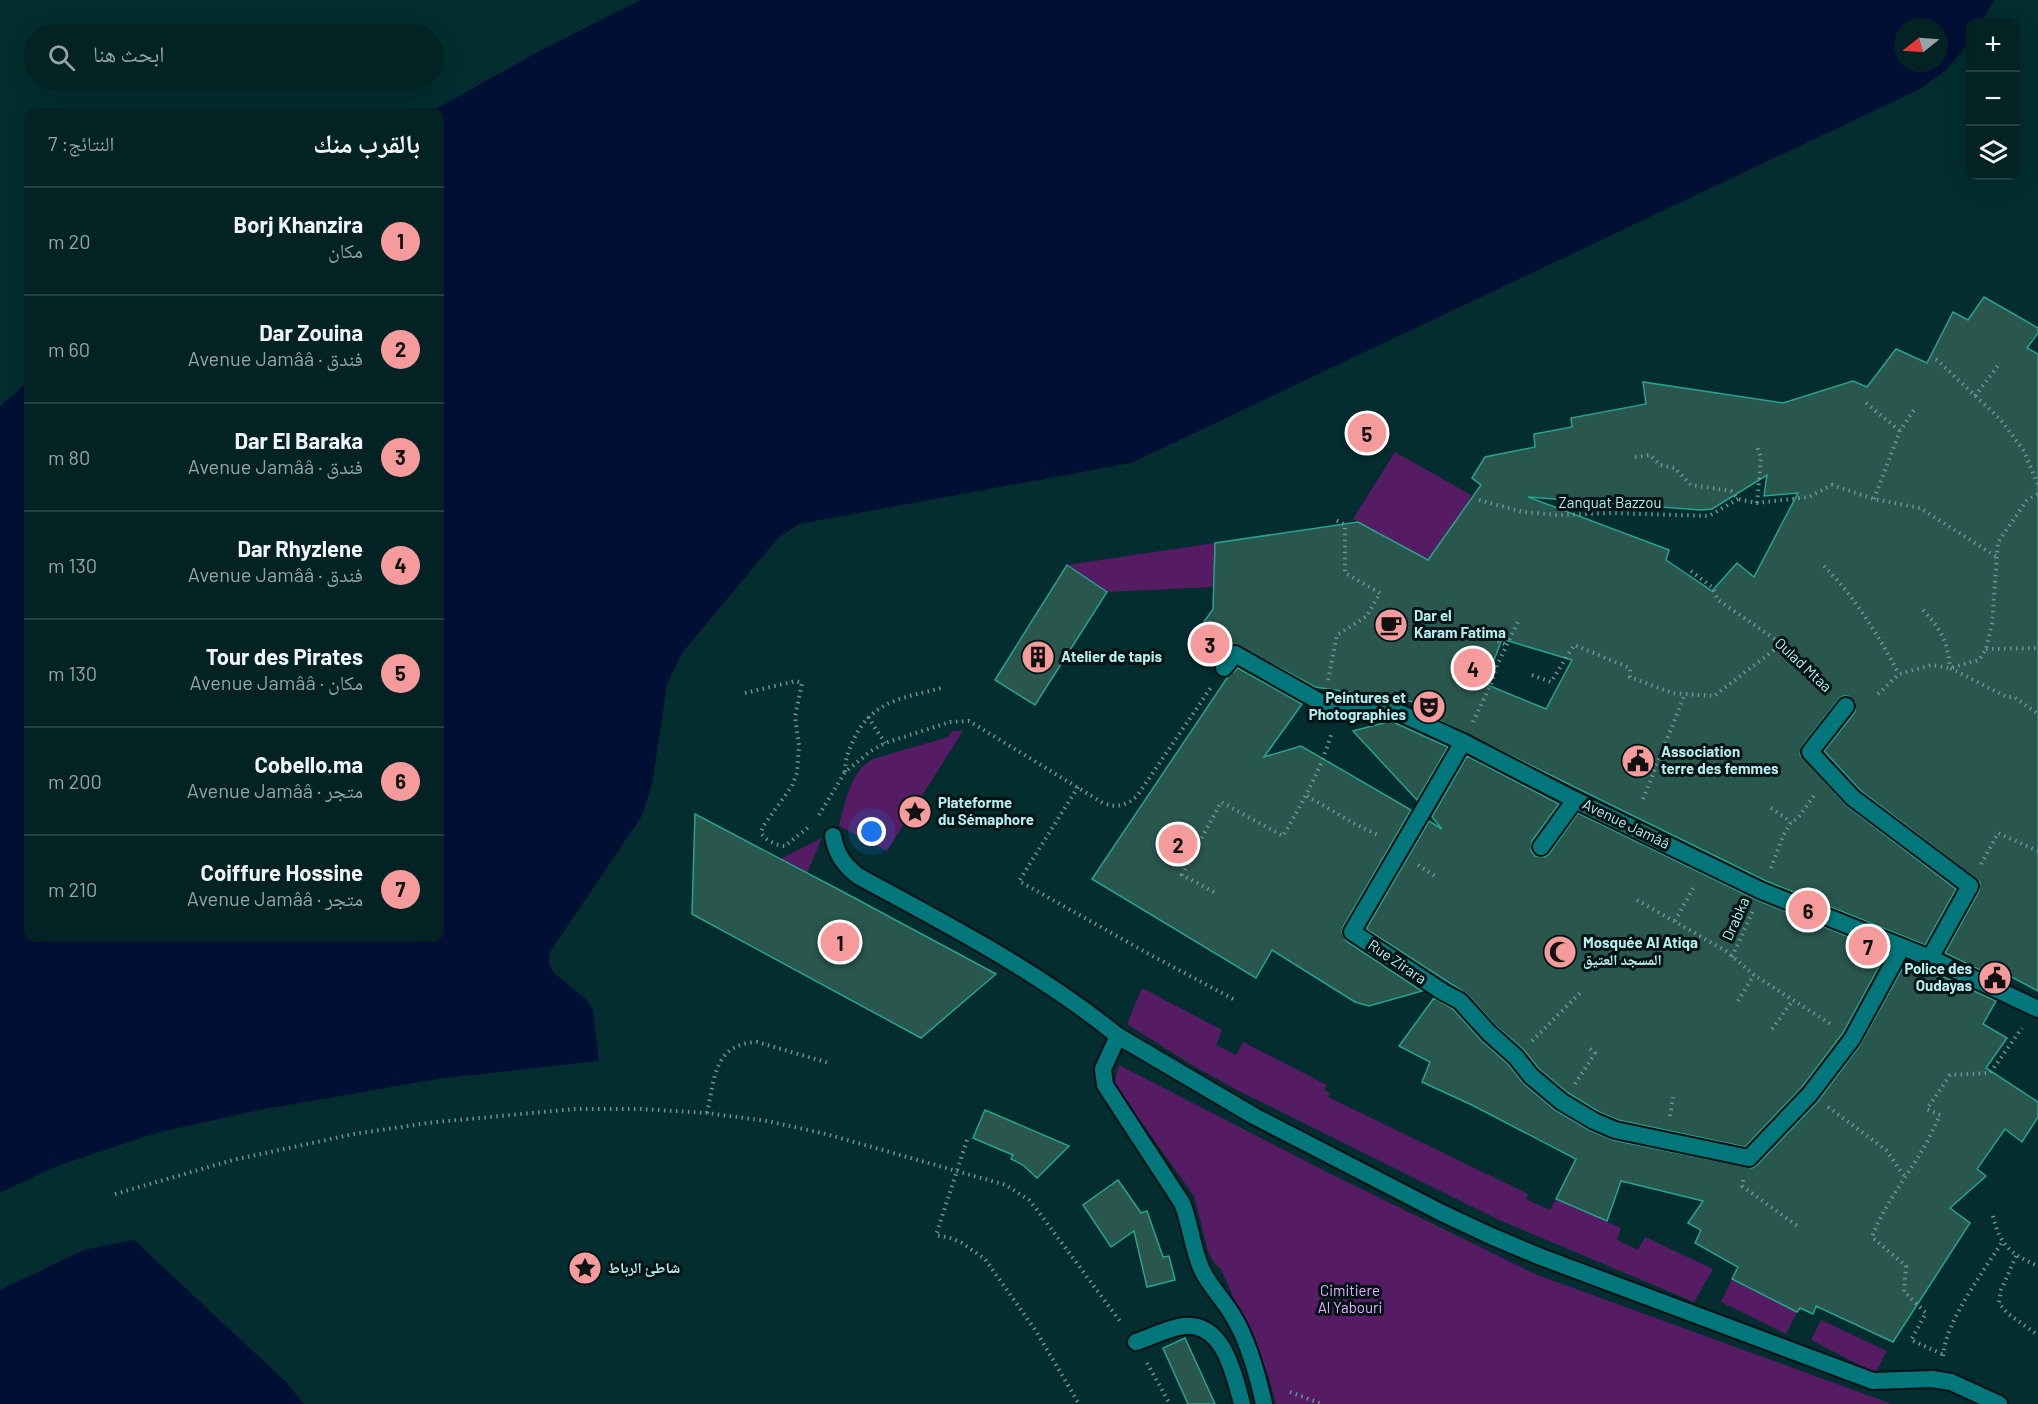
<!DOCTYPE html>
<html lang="ar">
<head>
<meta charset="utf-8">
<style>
  :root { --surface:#022223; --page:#102f30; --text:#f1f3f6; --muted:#96a4a6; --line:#233f41; --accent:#f59b9b }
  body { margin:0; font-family:Barlow,"Noto Naskh Arabic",sans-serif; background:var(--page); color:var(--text); direction:rtl }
  .controls { position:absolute; right:18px; top:18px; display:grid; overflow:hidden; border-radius:12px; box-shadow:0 6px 24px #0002 }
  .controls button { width:54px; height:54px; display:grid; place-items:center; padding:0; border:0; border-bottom:2px solid var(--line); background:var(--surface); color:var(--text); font:30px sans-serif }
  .compass { position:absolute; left:1894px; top:18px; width:54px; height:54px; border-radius:50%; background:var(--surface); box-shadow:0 6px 24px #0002; rotate:253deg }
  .you { position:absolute; left:872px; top:832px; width:21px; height:21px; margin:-15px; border:4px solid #fff; border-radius:50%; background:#1a73e8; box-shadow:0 0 0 9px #1a73e833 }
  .badge { display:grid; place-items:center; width:39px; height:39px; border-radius:50%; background:var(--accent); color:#111; font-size:20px; font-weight:700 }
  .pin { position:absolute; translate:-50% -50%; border:3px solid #fff; box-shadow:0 2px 6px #0006 }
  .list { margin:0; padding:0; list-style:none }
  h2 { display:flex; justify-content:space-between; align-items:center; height:78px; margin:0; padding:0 24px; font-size:26px }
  h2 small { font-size:20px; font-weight:400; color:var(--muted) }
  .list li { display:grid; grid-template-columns:39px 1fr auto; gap:18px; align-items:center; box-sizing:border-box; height:108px; padding:0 24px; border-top:2px solid var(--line) }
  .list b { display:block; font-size:22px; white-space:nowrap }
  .list p { margin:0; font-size:20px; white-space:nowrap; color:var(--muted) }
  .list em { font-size:20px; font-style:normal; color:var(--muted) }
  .icon { flex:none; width:33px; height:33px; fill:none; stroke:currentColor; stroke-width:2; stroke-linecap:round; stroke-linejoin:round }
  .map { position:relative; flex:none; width:2038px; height:1404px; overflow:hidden; direction:ltr }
  .search { position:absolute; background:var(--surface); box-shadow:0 6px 24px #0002; left:24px; top:24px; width:420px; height:66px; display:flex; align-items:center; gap:15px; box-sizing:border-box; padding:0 21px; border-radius:33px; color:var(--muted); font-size:22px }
  .panel { position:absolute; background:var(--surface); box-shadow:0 6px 24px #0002; left:24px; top:108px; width:420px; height:834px; border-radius:12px; direction:rtl }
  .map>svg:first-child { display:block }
  .green { fill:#561c63 }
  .water { fill:#001035; fill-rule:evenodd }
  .pier { fill:#032d2f }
  .building { fill:#29564d; stroke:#26a490; stroke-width:1.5; fill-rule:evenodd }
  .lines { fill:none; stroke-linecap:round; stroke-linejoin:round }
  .pedestrian-casing { stroke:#041213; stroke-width:20 }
  .minor-casing { stroke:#041213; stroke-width:20 }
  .path { stroke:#669698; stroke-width:4; stroke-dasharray:1.5 4.5; stroke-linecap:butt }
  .pedestrian { stroke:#03777b; stroke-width:16 }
  .minor { stroke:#03777b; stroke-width:16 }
  .labels { text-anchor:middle; stroke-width:6; stroke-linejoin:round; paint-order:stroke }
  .street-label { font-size:15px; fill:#b7edef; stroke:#001315 }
  .poi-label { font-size:15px; font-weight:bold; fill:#b7edef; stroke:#001315; text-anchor:start }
  .park-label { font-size:15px; fill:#ecabfb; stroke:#001315 }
</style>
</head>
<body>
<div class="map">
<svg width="2038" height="1404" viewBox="0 0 2038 1404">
  <rect width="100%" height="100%" fill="#032d2f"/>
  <!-- green -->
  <g class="green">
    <path d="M1395,452L1471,495L1467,504L1444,538L1467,553L1452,577L1423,557L1353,519Z"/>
    <path d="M1215,543L1214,587L1107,592L1067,565Z"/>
    <path d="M952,731H963L887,851L839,826C845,803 850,771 873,759L948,737Z"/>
    <path d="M822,838L807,873L780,859Z"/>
    <path d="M1142,988L1222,1030L1216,1045L1236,1055L1243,1042L1327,1085L1324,1090L1330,1093L1328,1097L1528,1194L1526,1199L1550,1210L1556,1199L1621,1228L1617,1240L1638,1250L1645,1237L1713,1269L1694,1302L1499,1220L1237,1090L1190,1064L1127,1024Z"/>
    <path d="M1119,1065L1325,1171L1535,1274L1892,1404H1276L1268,1375L1221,1269L1215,1264L1208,1251L1194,1196L1114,1084Z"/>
    <path d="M1732,1279L1797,1312L1786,1334L1721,1302Z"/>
    <path d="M1821,1320L1887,1351L1875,1373L1811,1340Z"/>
  </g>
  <!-- water -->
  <g class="water">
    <path d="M640,0H1994L1982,22H1970V42L1946,70L1920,89L1131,463L799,524L778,538L683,652L667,684L652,785L642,816L550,952L549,962L553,972L586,999L593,1011L599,1061L438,1079L157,1133L58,1166L0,1193V406L28,382V938H440V112H430L541,50ZM1903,27H1939V63H1903Z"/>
    <path d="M133,1239L286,1382L304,1404H0V1290L83,1250Z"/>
  </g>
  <!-- pier -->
  <g class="pier">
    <path d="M634,0H640L541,50L430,112H427L428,110L539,48Z"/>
    <path d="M599,1061V1064L438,1082L255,1114L158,1136L60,1168L0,1196V1193L58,1166L157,1133L254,1111L438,1079Z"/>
    <path d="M133,1236L137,1239L83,1250L0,1290V1287L82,1248Z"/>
  </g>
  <!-- building -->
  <g class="building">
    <path d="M1984,297L2038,328V333L2027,348L2038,354V991L2010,976L2007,983L1945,953L1979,891L1980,882L1860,790L1824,751L1855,712V702L1848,696H1843L1838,700L1802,746L1800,755L1847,806L1956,889L1925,945L1766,881L1422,712L1441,706L1315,687L1236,644L1227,647L1215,662L1188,645L1213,609L1215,543L1358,522L1428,560L1481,485L1472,478L1485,457L1535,447L1534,434L1572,427L1571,418L1646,404L1643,382L1783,403L1853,381L1867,387L1896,349L1927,363L1953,312L1968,320ZM1767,475L1764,496L1798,493L1754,577L1737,563L1712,591L1666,560L1669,550L1528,497L1701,510L1712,509ZM1502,639L1572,660L1546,709L1485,684Z"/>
    <path d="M1067,565L1107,592L1035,705L995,680Z"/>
    <path d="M1238,668L1302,704L1264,757L1301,746L1411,810L1343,927L1342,932L1346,941L1422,991L1369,1006L1355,1002L1272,950L1256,978L1092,879L1227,678Z"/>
    <path d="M1391,721L1448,747L1417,800L1353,731Z"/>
    <path d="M1467,756L1559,804L1532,841L1531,851L1535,856L1545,857L1549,854L1578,813L1757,900L1887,952L1843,1033L1802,1087L1745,1147L1618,1120L1599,1112L1568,1093L1539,1069L1523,1049L1496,1026L1467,994L1366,929L1429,821L1442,829L1432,817Z"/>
    <path d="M695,814L847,894L996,974L921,1038L692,914Z"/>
    <path d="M1907,960L1996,1001L1983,1024L2007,1038L1986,1068L2038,1102V1117L2022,1142L2005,1129L1977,1169L1986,1176L1950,1208L1970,1223L1893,1342L1816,1306L1813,1314L1800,1308L1797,1312L1732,1279L1738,1267L1695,1243L1701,1230L1688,1223L1703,1201L1621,1181L1607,1221L1556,1199L1576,1159L1472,1105L1422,1082L1430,1062L1399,1046L1434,998L1453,1009L1481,1040L1508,1064L1524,1084L1555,1110L1589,1130L1613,1140L1752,1168L1757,1165L1818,1101L1860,1045Z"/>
    <path d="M985,1110L1069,1146L1037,1178L1023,1165L1011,1159L1013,1155L973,1138Z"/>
    <path d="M1118,1180L1141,1213L1147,1211L1163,1257L1169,1256L1175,1280L1147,1287L1134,1231L1111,1247L1083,1205Z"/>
    <path d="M1185,1338L1215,1404H1188L1163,1348Z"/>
  </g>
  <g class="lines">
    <!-- pedestrian casing -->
    <g class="pedestrian-casing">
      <g id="pedestrian">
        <path d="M1224,668L1235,654L1338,712L1387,707L1463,742L1575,800L1762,891L1930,958L2038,1009"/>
        <path d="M1846,706L1810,752L1853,798L1970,886L1930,958"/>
        <path d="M1463,742L1352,932L1443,992L1460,1001L1489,1033L1516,1057L1531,1076L1562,1102L1594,1121L1615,1130L1749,1158L1810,1094L1852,1039L1902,947"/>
        <path d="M833,836C836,854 844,865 858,876C948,925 1038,971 1118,1036L1103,1069L1105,1085L1182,1203C1191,1225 1192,1249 1202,1270C1210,1287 1224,1300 1233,1316C1248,1340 1258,1377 1264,1404"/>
        <path d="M1541,847L1575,800"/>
        <path d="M1136,1342C1151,1337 1168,1328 1184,1326C1224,1322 1234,1375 1242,1404"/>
      </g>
    </g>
    <!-- minor casing -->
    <g class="minor-casing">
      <path id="minor" d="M1118,1036L1254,1116L1442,1213L1491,1236L1541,1257L1873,1381L1932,1379L1951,1382L1999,1404"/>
    </g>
    <!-- path -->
    <g class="path">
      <path d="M1936,359L2000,419L2024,451L2038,485"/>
      <path d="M1975,396L2000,363"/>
      <path d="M1866,403L1900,431"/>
      <path d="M1635,457L1650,455L1660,465L1675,468L1691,485L1731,491L1738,499L1757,503L1809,497L1832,485L1874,499L1920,508L1997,557"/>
      <path d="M1874,499L1900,431L1914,410"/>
      <path d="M1479,500L1523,512L1558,515L1612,513L1709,516L1738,499"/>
      <path d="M1757,503L1761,458L1757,446"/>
      <path d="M1824,566C1855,597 1878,635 1899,674"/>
      <path d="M1691,571L1712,587L1718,600L1782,644L1829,689"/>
      <path d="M1923,610C1941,630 1948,641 1950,668L2007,697H2014L2038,714"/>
      <path d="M1475,633L1508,645"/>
      <path d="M1986,649L2038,648"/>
      <path d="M1532,675L1551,682L1574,645L1630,668V677L1672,693L1685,694"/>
      <path d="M1328,680L1337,635L1367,616L1380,593L1345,573V525L1336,520"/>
      <path d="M745,693L796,681L802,683L795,717L799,746L797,773L792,786L764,825L761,832C764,840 777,846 785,846L811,825"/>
      <path d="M1878,694L1899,674L1932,665L1950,668L1979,660L1986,649L1992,623L1998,542L2027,500L2038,494"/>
      <path d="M868,717L885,743"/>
      <path d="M1473,722L1491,684L1497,665L1518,622"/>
      <path d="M845,772C845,760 848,752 853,741C872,699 905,698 945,687"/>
      <path d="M1078,787L1019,881L1147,953L1235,1000"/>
      <path d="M1307,796L1355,824L1380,836"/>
      <path d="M1643,799L1685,694L1714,696L1782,644"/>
      <path d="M1771,808L1791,822"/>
      <path d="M819,815L845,772L871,751L885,743L950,722L969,721L1103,803C1117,808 1126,806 1137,796L1212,686"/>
      <path d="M1981,864L1998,833L2038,851"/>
      <path d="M1418,865L1435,876"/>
      <path d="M1771,868L1783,836L1791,822L1798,818L1815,794"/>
      <path d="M1214,892L1182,875L1221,802L1283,836C1302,803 1320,772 1331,735"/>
      <path d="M1637,900L1726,951L1754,975L1832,1025"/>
      <path d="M1675,921L1695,885"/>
      <path d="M1732,957L1753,911"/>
      <path d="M1738,1001L1754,975"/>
      <path d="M1772,1029L1793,1000"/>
      <path d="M1532,1041L1580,993"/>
      <path d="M1575,1084L1595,1053L1587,1046"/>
      <path d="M1828,1107L1886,1150L1904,1176"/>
      <path d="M707,1113C715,1079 713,1044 757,1042L829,1063"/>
      <path d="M1670,1116L1673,1097"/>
      <path d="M967,1140L936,1235L950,1238L962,1243L985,1259L1036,1331L1079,1404"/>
      <path d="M1743,1180L1742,1186L1800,1228"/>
      <path d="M115,1194L233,1160L354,1134L427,1123L574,1109H641L707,1113L767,1121L826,1134L1006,1185L1029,1200L1038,1211L1122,1324"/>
      <path d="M1993,1216C2000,1246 2011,1254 2038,1266"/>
      <path d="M2016,1256L2001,1290L1999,1303L2007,1313L2038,1335"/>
      <path d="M1942,1354L1911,1340L1926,1313L1904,1292L1906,1266L1872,1237C1884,1205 1906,1178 1923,1149C1929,1138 1935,1126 1940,1115L1927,1109L1950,1075L1990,1073L2022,1028"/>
      <path d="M1943,1356C1946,1320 1983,1273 2002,1242"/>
      <path d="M1147,1363L1170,1404"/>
      <path d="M1290,1392L1322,1404"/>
    </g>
    <!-- pedestrian -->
    <use href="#pedestrian" class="pedestrian"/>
    <!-- minor -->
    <use href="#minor" class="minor"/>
  </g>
  <!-- icons -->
  <defs>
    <g id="cafe-disc" transform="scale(1.725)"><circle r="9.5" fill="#f59b9b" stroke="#001315"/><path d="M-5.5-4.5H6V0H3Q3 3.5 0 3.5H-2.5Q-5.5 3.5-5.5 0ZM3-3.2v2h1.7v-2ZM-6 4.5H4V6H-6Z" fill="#111"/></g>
    <g id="building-disc" transform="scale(1.725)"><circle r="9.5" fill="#f59b9b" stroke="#001315"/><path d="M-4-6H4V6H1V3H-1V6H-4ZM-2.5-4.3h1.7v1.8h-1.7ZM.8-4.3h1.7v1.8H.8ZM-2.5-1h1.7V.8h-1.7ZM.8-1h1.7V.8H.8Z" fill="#111"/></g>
    <g id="theatre-disc" transform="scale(1.725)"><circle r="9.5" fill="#f59b9b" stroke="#001315"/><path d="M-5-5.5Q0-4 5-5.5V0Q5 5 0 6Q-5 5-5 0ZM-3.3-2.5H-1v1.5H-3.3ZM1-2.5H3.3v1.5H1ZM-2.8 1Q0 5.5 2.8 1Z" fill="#111"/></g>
    <g id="civic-disc" transform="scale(1.725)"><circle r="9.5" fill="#f59b9b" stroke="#001315"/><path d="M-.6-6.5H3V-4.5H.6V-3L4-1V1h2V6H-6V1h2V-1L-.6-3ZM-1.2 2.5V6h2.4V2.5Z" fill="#111"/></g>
    <g id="sight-disc" transform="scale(1.725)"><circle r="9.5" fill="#f59b9b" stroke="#001315"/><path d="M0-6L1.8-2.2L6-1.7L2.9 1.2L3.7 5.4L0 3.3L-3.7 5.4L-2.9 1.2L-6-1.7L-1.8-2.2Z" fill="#111"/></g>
    <g id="mosque-disc" transform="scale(1.725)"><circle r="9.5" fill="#f59b9b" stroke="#001315"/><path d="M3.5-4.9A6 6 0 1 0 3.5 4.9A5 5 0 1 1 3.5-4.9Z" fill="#111"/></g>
  </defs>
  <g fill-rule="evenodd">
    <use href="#cafe-disc" x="1391" y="625"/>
    <use href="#building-disc" x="1038" y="657"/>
    <use href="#theatre-disc" x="1429" y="707"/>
    <use href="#civic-disc" x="1638" y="761"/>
    <use href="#sight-disc" x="915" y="812"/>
    <use href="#mosque-disc" x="1560" y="952"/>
    <use href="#civic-disc" x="1995" y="978"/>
    <use href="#sight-disc" x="585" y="1268"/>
  </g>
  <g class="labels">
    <!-- street labels -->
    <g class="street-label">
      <text x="1610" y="508">Zanquat Bazzou</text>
      <text transform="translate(1803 665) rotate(43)" y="5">Oulad Mtaa</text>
      <text transform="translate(1626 824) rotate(26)" y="5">Avenue Jamââ</text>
      <text transform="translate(1736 919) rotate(-66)" y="5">Drabka</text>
      <text transform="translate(1397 962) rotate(34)" y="5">Rue Zirara</text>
    </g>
    <!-- poi labels -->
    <g class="poi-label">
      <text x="1414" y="621">Dar el<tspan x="1414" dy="17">Karam Fatima</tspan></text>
      <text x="1061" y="662">Atelier de tapis</text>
      <text x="1406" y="703" text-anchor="end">Peintures et<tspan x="1406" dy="17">Photographies</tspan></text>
      <text x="1661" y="757">Association<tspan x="1661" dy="17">terre des femmes</tspan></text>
      <text x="938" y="808">Plateforme<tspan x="938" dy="17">du Sémaphore</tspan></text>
      <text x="1583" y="948">Mosquée Al Atiqa<tspan x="1583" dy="17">المسجد العتيق</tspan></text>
      <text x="1972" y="974" text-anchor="end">Police des<tspan x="1972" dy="17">Oudayas</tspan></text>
      <text x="608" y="1273">شاطئ الرباط</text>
    </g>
    <!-- park labels -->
    <g class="park-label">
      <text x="1350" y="1296">Cimitiere<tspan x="1350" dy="17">Al Yabouri</tspan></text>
    </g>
  </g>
</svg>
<div class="controls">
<button>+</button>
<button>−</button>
<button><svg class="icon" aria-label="layers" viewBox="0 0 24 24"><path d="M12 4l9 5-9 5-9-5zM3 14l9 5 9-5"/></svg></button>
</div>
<svg class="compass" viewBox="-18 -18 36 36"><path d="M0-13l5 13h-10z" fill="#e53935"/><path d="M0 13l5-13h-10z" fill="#96a4a6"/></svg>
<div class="you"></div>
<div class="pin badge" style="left:840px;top:942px">1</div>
<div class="pin badge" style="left:1178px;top:844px">2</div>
<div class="pin badge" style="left:1210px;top:644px">3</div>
<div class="pin badge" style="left:1473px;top:668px">4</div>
<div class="pin badge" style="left:1367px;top:433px">5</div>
<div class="pin badge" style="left:1808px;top:910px">6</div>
<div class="pin badge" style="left:1868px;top:946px">7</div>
<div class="search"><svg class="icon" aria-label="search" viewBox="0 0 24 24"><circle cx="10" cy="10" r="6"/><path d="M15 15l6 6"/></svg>ابحث هنا</div>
<section class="panel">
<h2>بالقرب منك<small>النتائج: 7</small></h2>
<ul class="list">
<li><span class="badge">1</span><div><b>Borj Khanzira</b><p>مكان</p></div><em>20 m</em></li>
<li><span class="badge">2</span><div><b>Dar Zouina</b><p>فندق · Avenue Jamââ</p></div><em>60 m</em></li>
<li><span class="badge">3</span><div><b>Dar El Baraka</b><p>فندق · Avenue Jamââ</p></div><em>80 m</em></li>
<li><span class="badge">4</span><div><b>Dar Rhyzlene</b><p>فندق · Avenue Jamââ</p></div><em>130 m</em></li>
<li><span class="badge">5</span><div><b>Tour des Pirates</b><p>مكان · Avenue Jamââ</p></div><em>130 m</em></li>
<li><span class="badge">6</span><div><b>Cobello.ma</b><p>متجر · Avenue Jamââ</p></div><em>200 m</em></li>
<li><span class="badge">7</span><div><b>Coiffure Hossine</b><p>متجر · Avenue Jamââ</p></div><em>210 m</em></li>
</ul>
</section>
</div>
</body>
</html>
